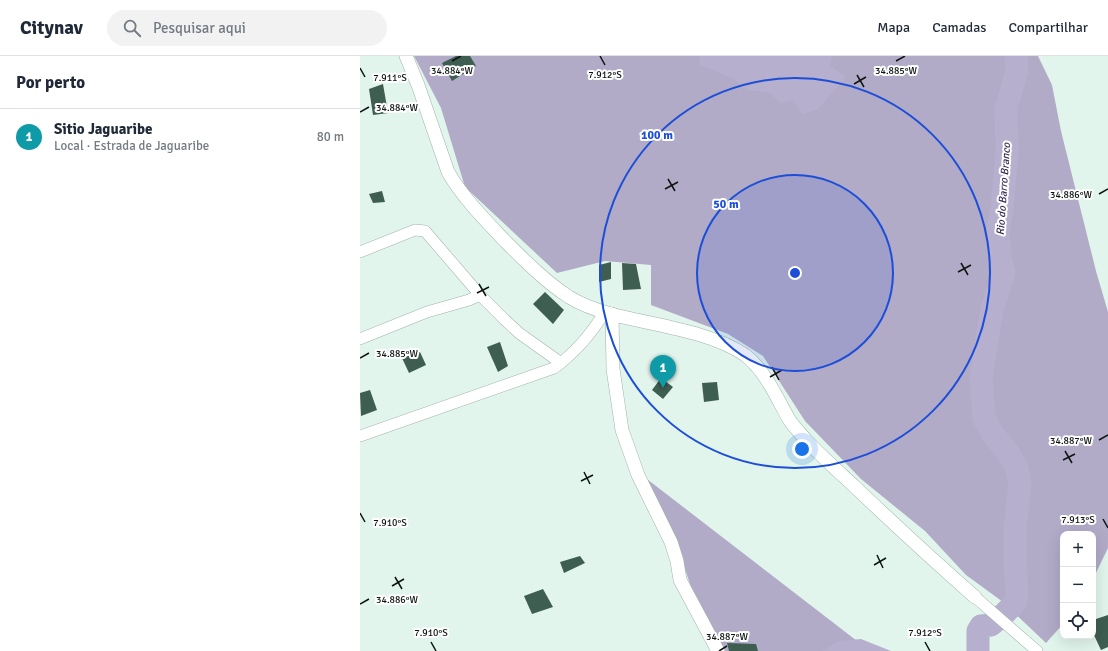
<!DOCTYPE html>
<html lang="pt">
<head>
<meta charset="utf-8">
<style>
  :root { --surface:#fff; --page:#f2f2f3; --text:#1f2937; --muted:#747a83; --line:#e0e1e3; --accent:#2563eb }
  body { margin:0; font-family:Signika,sans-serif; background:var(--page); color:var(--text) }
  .controls { position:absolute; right:12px; bottom:12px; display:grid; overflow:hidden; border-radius:8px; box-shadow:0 4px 16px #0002 }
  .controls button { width:36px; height:36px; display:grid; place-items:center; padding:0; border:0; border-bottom:1px solid var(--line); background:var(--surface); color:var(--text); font:20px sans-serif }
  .you { position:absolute; left:442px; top:393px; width:14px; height:14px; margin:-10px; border:3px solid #fff; border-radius:50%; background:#1a73e8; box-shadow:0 0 0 6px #1a73e833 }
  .badge { display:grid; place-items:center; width:26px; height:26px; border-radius:50%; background:var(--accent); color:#fff; font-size:13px; font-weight:700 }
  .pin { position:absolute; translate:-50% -33px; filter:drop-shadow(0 1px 2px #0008) }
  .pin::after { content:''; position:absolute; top:21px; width:14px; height:12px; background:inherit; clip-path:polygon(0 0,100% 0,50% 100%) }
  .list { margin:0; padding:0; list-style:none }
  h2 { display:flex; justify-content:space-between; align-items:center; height:52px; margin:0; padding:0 16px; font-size:17px }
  h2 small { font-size:13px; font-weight:400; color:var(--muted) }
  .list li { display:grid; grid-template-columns:26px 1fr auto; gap:12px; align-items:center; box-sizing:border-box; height:56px; padding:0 16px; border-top:1px solid var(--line) }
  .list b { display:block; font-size:15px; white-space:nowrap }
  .list p { margin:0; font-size:13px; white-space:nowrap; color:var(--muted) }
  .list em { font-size:13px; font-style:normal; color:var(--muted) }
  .icon { flex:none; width:22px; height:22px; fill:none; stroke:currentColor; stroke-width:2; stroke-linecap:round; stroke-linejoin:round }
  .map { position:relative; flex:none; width:748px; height:595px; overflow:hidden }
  header { display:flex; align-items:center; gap:24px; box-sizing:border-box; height:56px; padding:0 20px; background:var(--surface); border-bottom:1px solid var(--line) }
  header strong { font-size:19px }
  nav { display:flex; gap:22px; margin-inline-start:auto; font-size:14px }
  .search { width:280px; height:36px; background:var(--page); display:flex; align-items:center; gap:10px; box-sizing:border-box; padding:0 14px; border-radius:22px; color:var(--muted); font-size:15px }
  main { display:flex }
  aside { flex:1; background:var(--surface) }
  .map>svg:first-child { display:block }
  .forest { fill:#b1abc8 }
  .water { fill:#b6afcd }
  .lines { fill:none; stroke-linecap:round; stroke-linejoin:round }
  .river { stroke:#b6afcd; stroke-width:23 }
  .building { fill:#3e5e51 }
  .minor-casing { stroke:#a0b3ab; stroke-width:12 }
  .tertiary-casing { stroke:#a0b3ab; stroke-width:14 }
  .minor { stroke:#fff; stroke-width:11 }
  .tertiary { stroke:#fff; stroke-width:13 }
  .ticks { fill:none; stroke:#0d1411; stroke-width:1.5 }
  .ring { fill:none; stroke:#1d4ed8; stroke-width:2 }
  .labels { text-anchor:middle; stroke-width:4; stroke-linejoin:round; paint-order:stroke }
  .water-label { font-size:11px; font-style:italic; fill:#372b54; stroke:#fff }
  .ticks-label { font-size:10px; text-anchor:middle; fill:#0d1411; stroke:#fff; stroke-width:4; stroke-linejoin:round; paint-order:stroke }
  .centre { fill:#1d4ed8; stroke:#fff; stroke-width:2 }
  .ring-label { font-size:12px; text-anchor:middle; font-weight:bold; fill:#1d4ed8; stroke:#fff; stroke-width:4; stroke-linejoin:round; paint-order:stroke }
</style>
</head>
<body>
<header>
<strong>Citynav</strong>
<div class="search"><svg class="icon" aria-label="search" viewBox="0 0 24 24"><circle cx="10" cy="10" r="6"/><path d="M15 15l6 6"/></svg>Pesquisar aqui</div>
<nav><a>Mapa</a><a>Camadas</a><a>Compartilhar</a></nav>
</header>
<main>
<aside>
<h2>Por perto<small></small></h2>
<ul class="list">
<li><span class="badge" style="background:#0f9aa8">1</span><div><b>Sitio Jaguaribe</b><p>Local · Estrada de Jaguaribe</p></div><em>80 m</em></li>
</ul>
</aside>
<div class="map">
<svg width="748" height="595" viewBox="0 0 748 595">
  <rect width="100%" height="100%" fill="#e1f5ec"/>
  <!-- forest -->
  <g class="forest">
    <path d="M54,0H678L692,29L701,75L736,215L748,256V492L733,523V478H703V568L686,587L643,546L606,519L565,475L501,423L445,365L403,300L368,278L291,249V209L245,205L197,217L105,131L81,52Z"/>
    <path d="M283,420L510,595H361L332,534L315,483Z"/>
  </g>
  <!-- water -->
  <g class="water">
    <path d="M340,0H472L470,10L486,21L458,53L443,58L433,44L421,47L410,37L388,34L372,22L339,9Z"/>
    <path d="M501,583L531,595H462L479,585Z"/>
  </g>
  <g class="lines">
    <!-- river -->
    <path class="river" d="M618,595V575L621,570L631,569L645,557L655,547L657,539L655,506V474L660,428L657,413L649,398L632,377L624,362L621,322L632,253L644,217L640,201L638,175L642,153L647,96L646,52L657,15L656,0"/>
  </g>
  <!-- building -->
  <g class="building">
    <path d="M96,0H110L116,10L92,25L82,7Z"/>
    <path d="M23,28L28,57L13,59L9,33Z"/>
    <path d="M22,135L25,146L13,147L9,138Z"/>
    <path d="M251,206V223L239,226V209Z"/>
    <path d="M262,207L276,208L281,233L263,234Z"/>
    <path d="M185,236L204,254L193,268L173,248Z"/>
    <path d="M140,286L148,310L138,316L127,291Z"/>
    <path d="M60,296L66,309L49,317L42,302Z"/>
    <path d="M301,322L313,331L303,343L292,334Z"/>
    <path d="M357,326L359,344L344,346L342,327Z"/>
    <path d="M10,334L17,354L1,360L0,337Z"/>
    <path d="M220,500L225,507L204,517L200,506Z"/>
    <path d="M183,533L193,551L172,558L164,540Z"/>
    <path d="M748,559V591L741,594L733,577V564Z"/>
    <path d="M367,587L396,588L398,595H369Z"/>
  </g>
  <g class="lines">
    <!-- minor casing -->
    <g class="minor-casing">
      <g id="minor">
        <path d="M0,196L55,174L65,175L120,239L145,264L159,277L201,307"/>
        <path d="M0,283L67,256L109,244L120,239"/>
        <path d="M0,380L194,312C216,296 230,279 245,256"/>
        <path d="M615,541L677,595"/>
      </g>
    </g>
    <!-- tertiary casing -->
    <g class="tertiary-casing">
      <g id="tertiary">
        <path d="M46,0L58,29L88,116C103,142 125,164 146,186C165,205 186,226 209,241C222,249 236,254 251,258C292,269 350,275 385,299C406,315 417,343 430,365C435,372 441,378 446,384C461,400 478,415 494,430C534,468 574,505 615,541"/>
        <path d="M252,258L253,313L262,374L278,419L311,486L317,505L320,524L358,595"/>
      </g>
    </g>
    <!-- minor -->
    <use href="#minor" class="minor"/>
    <!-- tertiary -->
    <use href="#tertiary" class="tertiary"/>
  </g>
  <!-- ticks -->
  <path class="ticks" d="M240,0L245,9M92,5L101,0M536,5L545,0M0,12L5,21M497,19L504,31M494,28L506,21M0,56L9,51M308,123L315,135M305,133L318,126M739,138L748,133M601,207L608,219M598,216L611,209M119,228L126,240M117,237L129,231M0,302L9,297M412,311L419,324M410,321L422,314M739,384L748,379M705,395L712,407M703,404L715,398M224,416L230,428M221,425L233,419M0,457L5,466M743,463L748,472M517,499L523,512M514,509L526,502M35,521L42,533M32,530L44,523M0,548L9,543M71,586L76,595M565,586L570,595M359,595L367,590"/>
  <!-- distance rings -->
  <circle cx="435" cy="217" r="98" fill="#1d4ed8" fill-opacity=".12"/>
  <g class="ring">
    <circle cx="435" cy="217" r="98"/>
    <circle cx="435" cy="217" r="195"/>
  </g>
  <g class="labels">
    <!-- water labels -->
    <g class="water-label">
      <text transform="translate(643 133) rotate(-86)" y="4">Rio do Barro Branco</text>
    </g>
  </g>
  <g class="ticks-label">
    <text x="92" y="18">34.884°W</text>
    <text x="536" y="18">34.885°W</text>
    <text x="245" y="22">7.912°S</text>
    <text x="30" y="25">7.911°S</text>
    <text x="37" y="55">34.884°W</text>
    <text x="711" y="142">34.886°W</text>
    <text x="37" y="301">34.885°W</text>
    <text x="711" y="388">34.887°W</text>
    <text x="718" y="467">7.913°S</text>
    <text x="30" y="470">7.910°S</text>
    <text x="37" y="547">34.886°W</text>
    <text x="71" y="580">7.910°S</text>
    <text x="565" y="580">7.912°S</text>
    <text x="367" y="584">34.887°W</text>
  </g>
  <circle cx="435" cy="217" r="6" class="centre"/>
  <g class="ring-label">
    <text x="297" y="83">100 m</text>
    <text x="366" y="152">50 m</text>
  </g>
</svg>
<div class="controls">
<button>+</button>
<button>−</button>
<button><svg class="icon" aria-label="locate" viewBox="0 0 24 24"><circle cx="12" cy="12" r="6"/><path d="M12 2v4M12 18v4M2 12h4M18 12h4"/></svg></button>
</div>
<div class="you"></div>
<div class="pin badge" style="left:303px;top:332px;background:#0f9aa8">1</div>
</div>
</main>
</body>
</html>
